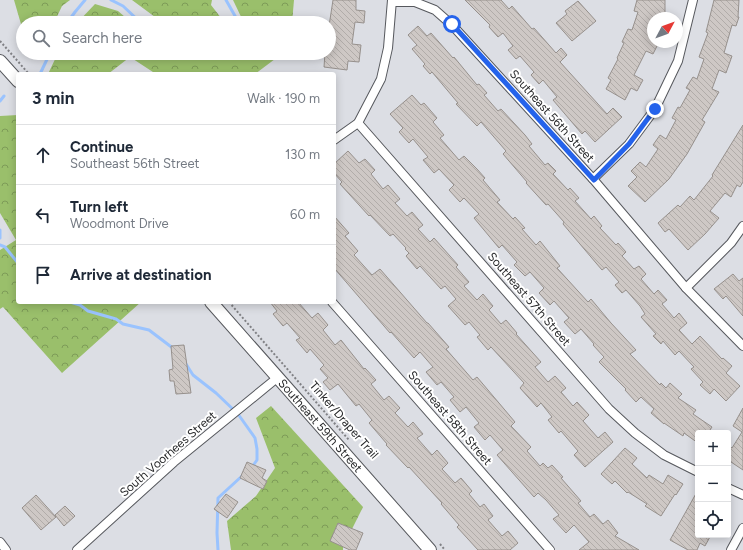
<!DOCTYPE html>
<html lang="en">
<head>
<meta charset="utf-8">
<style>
  :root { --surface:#fff; --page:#f6f6f7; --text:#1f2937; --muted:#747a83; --line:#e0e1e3 }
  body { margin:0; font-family:Figtree,sans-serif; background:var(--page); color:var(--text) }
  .controls { position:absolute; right:12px; bottom:12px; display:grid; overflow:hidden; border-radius:4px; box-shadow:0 2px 10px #0003 }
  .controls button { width:36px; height:36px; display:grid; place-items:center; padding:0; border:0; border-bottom:1px solid var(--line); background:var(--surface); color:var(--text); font:20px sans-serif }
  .compass { position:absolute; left:647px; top:12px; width:36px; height:36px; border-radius:50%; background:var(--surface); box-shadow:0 2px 10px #0003; rotate:49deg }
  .stop { position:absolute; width:12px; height:12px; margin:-9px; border:3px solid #2563eb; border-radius:50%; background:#fff }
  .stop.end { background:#2563eb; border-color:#fff; box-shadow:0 1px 4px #0008 }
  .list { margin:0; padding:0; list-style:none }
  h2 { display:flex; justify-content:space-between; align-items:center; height:52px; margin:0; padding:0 16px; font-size:17px }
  h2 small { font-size:13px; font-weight:400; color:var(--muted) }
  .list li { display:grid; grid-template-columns:26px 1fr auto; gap:12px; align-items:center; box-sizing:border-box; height:60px; padding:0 16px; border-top:1px solid var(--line) }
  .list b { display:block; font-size:15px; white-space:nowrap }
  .list p { margin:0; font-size:13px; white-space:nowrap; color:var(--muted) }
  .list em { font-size:13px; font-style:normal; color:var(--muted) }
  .icon { flex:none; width:22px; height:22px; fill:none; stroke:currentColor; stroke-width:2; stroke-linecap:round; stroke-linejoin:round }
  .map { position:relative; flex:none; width:743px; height:550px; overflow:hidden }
  .search { position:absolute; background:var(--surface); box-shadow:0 2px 10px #0003; left:16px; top:16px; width:320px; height:44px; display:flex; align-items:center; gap:10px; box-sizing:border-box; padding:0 14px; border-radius:22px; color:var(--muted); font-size:15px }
  .panel { position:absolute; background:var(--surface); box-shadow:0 2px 10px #0003; left:16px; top:72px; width:320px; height:232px; border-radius:4px }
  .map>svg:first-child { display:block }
  .forest { fill:url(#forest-crowns) }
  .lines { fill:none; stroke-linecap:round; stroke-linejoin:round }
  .stream { stroke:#9ac3fe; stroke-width:3 }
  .building { fill:url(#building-back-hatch); stroke:#96908c }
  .street-casing { stroke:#56585d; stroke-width:10 }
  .secondary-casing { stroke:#56585d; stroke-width:14 }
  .path { stroke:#808185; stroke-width:2; stroke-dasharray:2 2; stroke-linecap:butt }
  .street { stroke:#fff; stroke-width:8 }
  .secondary { stroke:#fff; stroke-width:12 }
  .route { stroke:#2563eb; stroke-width:5 }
  .labels { text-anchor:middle; stroke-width:4; stroke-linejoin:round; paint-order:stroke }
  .street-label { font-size:12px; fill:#262729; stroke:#fff }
</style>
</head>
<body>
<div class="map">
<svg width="743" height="550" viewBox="0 0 743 550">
  <defs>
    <pattern id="forest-crowns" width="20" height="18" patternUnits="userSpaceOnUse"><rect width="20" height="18" fill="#9abf6b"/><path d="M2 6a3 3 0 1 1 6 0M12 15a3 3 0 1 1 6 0" fill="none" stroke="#7d9b58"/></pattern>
    <pattern id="building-back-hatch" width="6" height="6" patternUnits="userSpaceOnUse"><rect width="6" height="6" fill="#cec8c5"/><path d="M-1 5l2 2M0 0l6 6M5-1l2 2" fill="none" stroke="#b1aca9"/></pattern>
  </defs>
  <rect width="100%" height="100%" fill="#dcdee4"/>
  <!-- forest -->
  <g class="forest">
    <path d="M14,0H70L62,6L54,23H23V31Z"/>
    <path d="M132,0H212L211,5L225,23H168L155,17Z"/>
    <path d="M233,0H294L292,23H244Z"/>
    <path d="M95,4L118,11L132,23H77Z"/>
    <path d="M58,53H184L197,58L232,53H283L255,74H156L130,57L108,74H48Z"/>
    <path d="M18,115V302H141L62,373L3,307L0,309V250L16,240L0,213V116Z"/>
    <path d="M271,406L363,507L343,547V550H231L227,521L256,496L275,468L256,418Z"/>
  </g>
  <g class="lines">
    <!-- stream -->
    <g class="stream">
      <path d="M111,0L123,6L141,23"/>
      <path d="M226,0L239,23"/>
      <path d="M67,23L75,12L85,0"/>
      <path d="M40,74L50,53"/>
      <path d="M0,101L4,96"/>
      <path d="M0,230V238"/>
      <path d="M0,245L5,247L18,263"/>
      <path d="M70,302L80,305L88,311L116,319L123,324L149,330L174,349"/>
      <path d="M186,364L193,375L216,393L238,414L255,438L257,449V460L252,467"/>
      <path d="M218,550L217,533L218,498L242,476"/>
    </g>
  </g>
  <!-- building -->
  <g class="building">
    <path d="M333,0H356V10L365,11L364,23L355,22L352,44L361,45L359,62L348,61L347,70L324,67L325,53H329V26Z"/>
    <path d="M465,0H501L509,9L512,6L532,29L534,28L556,53L561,48L567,55L560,62L607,114L613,108L622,117L595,142L585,131L582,134L553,100L557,97L543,80L539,84L531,75L534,72L520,56L516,59L508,50L513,46L503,33L498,37L489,27L490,25Z"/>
    <path d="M637,0H665V18H653V42L658,44L653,54L646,51L634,75L643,80L637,91L631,88L625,100L606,89L611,80L608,78L618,59L617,58L624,43L622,42L628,29L632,30L638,12L634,11Z"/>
    <path d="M714,0H739L738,17H739L736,26L732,25L724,53L732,56L726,73L719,70L712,89L719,92L702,120L705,122L687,154L669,179L645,202L628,186L637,177L631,171L640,162L646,167L658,149L653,145L660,135L666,139L676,120L672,118L678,107L680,108L690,90L686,88L693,77L697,79L704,59L699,57L708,33L706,32Z"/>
    <path d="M578,1L596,21L572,41L556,23L567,14L565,11Z"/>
    <path d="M418,26L427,36L431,33L453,58L454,57L477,85L479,84L487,93L484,95L498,111L501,109L525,135L532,144L529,146L545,165L548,163L556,171L553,174L568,190L570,188L579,198L575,201L591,219L594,216L602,226L600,228L616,245L618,243L626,252L622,256L634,269L639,266L646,274L641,279L654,294L658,290L667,300L662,304L674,318L679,313L687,323L679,330L692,344L700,336L722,359L723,358L732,366L726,373L740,386L726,401L714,389L710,394L700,385L703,382L691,369L694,367L679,351L675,355L663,341L661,344L653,336L656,334L641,317L645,314L640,306L626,290L622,293L615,285L619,282L606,267L602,270L596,263L563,224L564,222L548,204L546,205L526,183L527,182L503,154L506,151L481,122L477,126L456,104L458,103L432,72L430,74L423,66L425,64L412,49L417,45L408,35Z"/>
    <path d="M412,95L421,105L424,103L437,118L433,122L444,135L440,138L459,160L464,156L477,169L485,178L483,180L500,200L497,202L513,219L515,217L525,228L522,229L536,245L540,241L560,266L557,268L588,302L591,299L611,323L636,350L630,354L660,385L661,383L666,388L670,383L682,394L678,398L696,410L693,414L712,427L708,433H698V443L684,433L683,436L664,423V424L651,413L654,409L641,397L636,402L625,390L626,389L599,362L604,357L593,345L594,344L581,329L575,334L564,322L569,318L554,301L550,305L539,293L544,288L530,272L525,276L514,265L517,262L502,245L499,248L474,218L479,214L464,198L460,202L449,190L454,185L439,169L434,173L423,160L428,157L413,139L409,143L399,132L403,128L390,114Z"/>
    <path d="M743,125V182L740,187L737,185L731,197L725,193L710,211L719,218L705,234L688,250L669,229L665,232L658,223L678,205L680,207L690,196L694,200L713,176L712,175Z"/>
    <path d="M348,151L359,163L365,159L375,170L371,174L383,189L388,185L400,199L395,203L407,216L412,212L423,225L418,229L430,242L434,238L458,265L456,267L469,282L464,286L477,300L483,294L493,306L489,310L501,324L506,320L517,333L516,334L541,362L535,367L548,382L555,376L566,388L561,392L573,406L577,402L589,415L583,421L598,438L605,432L613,442L585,467L574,455L578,451L561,431L559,433L548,420L552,417L541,403L537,407L520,388L524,383L491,347L488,350L477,337L480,335L469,322L465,325L448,306L456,299L445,286L441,289L420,266L417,269L406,256L409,253L405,249L406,248L393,234L390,236L370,215L369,216L340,184L342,182L334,173V164Z"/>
    <path d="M334,216L349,233L345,236L358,251L354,255L372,275L380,269L427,323H428L449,347L446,349L473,380L477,377L515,422L511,426L531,447L527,451L540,466L543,463L548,468L552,465L563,477L561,478L581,501L578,503L590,517L594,514L603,524L608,520L618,533L615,536L639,550H579L589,542L574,525L566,533L553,519L559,515L546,500L538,493L534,497L497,455L503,450L490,435L485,440L474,427L479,423L466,407L460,412L450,400L454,397L441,382L437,385L426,372L433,367L420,352L414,358L391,332L390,333L334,268Z"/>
    <path d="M733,274L739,281L743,278V316L726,296L723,299L714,289Z"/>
    <path d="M270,302H298L312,318L318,313L328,325L323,330L335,345L341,340L364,369L365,368L376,380L371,384L384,400L389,396L400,408L395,413L408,427L413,422L423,434L417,438L432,455L437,450L448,463L442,469L455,483L461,478L472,491L469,494L480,507L484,504L493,516L488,520L502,536L508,531L518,543L510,550H478L457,527L459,525L441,504L442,503L409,467L408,468L386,445L387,444L369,423L372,420L359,404L356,406L338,384L330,390L323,382L328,378L320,369L324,365L310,349L307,353L296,340L300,338L287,323L283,326L273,314L277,311Z"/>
    <path d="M184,345L191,393L176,394L174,381H170L169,370L173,369L171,346Z"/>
    <path d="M743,408V470L728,460V445L732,448L742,432L733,426Z"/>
    <path d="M625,448L637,458L632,464L647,478L649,475L663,484L668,475L683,484L676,495L675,494L661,516L645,506L647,504L628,492L627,493L615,481L612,484L601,474Z"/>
    <path d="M247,462L266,470L262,478L267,481L263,489L240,478Z"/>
    <path d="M698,490V535H711L705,546L700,543L697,550H688L670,540Z"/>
    <path d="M226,494L238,502L227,518L214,509Z"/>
    <path d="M36,495L56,517L41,530L22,508Z"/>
    <path d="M65,506L75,516L64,526L55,515Z"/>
    <path d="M338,523L363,533L356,550H350L330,541Z"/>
  </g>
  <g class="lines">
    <!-- street casing -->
    <g class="street-casing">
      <g id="street">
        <path d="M392,2H415L435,10L452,25L593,179L686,288L743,346"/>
        <path d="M358,123L609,409L635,433L664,455L698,472"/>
        <path d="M334,140L358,123L381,79L388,48L392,0"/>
        <path d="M593,179L629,144L655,109L678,61L693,0"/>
        <path d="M686,288L731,243L743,226"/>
        <path d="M332,302L550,550"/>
        <path d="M728,488L743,495"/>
        <path d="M0,542L6,550"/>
        <path d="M77,550L174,462L277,378"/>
        <path d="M731,550L743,528"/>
      </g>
    </g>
    <!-- secondary casing -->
    <g class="secondary-casing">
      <g id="secondary">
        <path d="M0,61L18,81"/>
        <path id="s1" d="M211,302L430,550"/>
      </g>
    </g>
    <!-- path -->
    <g class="path">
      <path d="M0,41L29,74"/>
      <path d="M229,302L349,440"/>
      <path d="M440,544L445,550"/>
    </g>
    <!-- street -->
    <use href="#street" class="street"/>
    <!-- secondary -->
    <use href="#secondary" class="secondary"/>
  </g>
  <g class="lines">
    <!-- route -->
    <path class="route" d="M452,24L594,180L629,144L655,109"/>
  </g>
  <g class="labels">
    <!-- street labels -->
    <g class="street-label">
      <text transform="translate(552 116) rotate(48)" y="4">Southeast 56th Street</text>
      <text transform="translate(529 299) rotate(49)" y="4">Southeast 57th Street</text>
      <text transform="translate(450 418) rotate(49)" y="4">Southeast 58th Street</text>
      <text transform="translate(344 420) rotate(49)" y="4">Tinker/Draper Trail</text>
      <text dy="4" stroke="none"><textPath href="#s1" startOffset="165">Southeast 59th Street</textPath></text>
      <text transform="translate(168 454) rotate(-41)" y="4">South Voorhees Street</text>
    </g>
  </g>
</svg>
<div class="controls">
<button>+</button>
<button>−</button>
<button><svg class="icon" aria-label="locate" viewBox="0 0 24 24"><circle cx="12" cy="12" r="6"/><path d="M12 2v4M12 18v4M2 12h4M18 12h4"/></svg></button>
</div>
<svg class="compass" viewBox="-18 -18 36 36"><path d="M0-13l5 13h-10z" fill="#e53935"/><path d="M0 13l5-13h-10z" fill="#747a83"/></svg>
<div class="stop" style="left:452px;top:24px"></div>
<div class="stop end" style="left:655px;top:109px"></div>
<div class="search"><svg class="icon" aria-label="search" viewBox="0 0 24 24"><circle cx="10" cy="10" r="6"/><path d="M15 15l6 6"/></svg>Search here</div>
<section class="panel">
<h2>3 min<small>Walk · 190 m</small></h2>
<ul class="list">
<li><svg class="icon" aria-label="ahead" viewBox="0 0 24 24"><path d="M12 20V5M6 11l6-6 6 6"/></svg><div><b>Continue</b><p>Southeast 56th Street</p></div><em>130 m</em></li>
<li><svg class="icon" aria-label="left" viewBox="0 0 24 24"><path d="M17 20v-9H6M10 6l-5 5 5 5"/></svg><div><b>Turn left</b><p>Woodmont Drive</p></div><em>60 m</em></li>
<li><svg class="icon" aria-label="arrive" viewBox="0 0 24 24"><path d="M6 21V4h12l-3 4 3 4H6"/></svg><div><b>Arrive at destination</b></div></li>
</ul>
</section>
</div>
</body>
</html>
